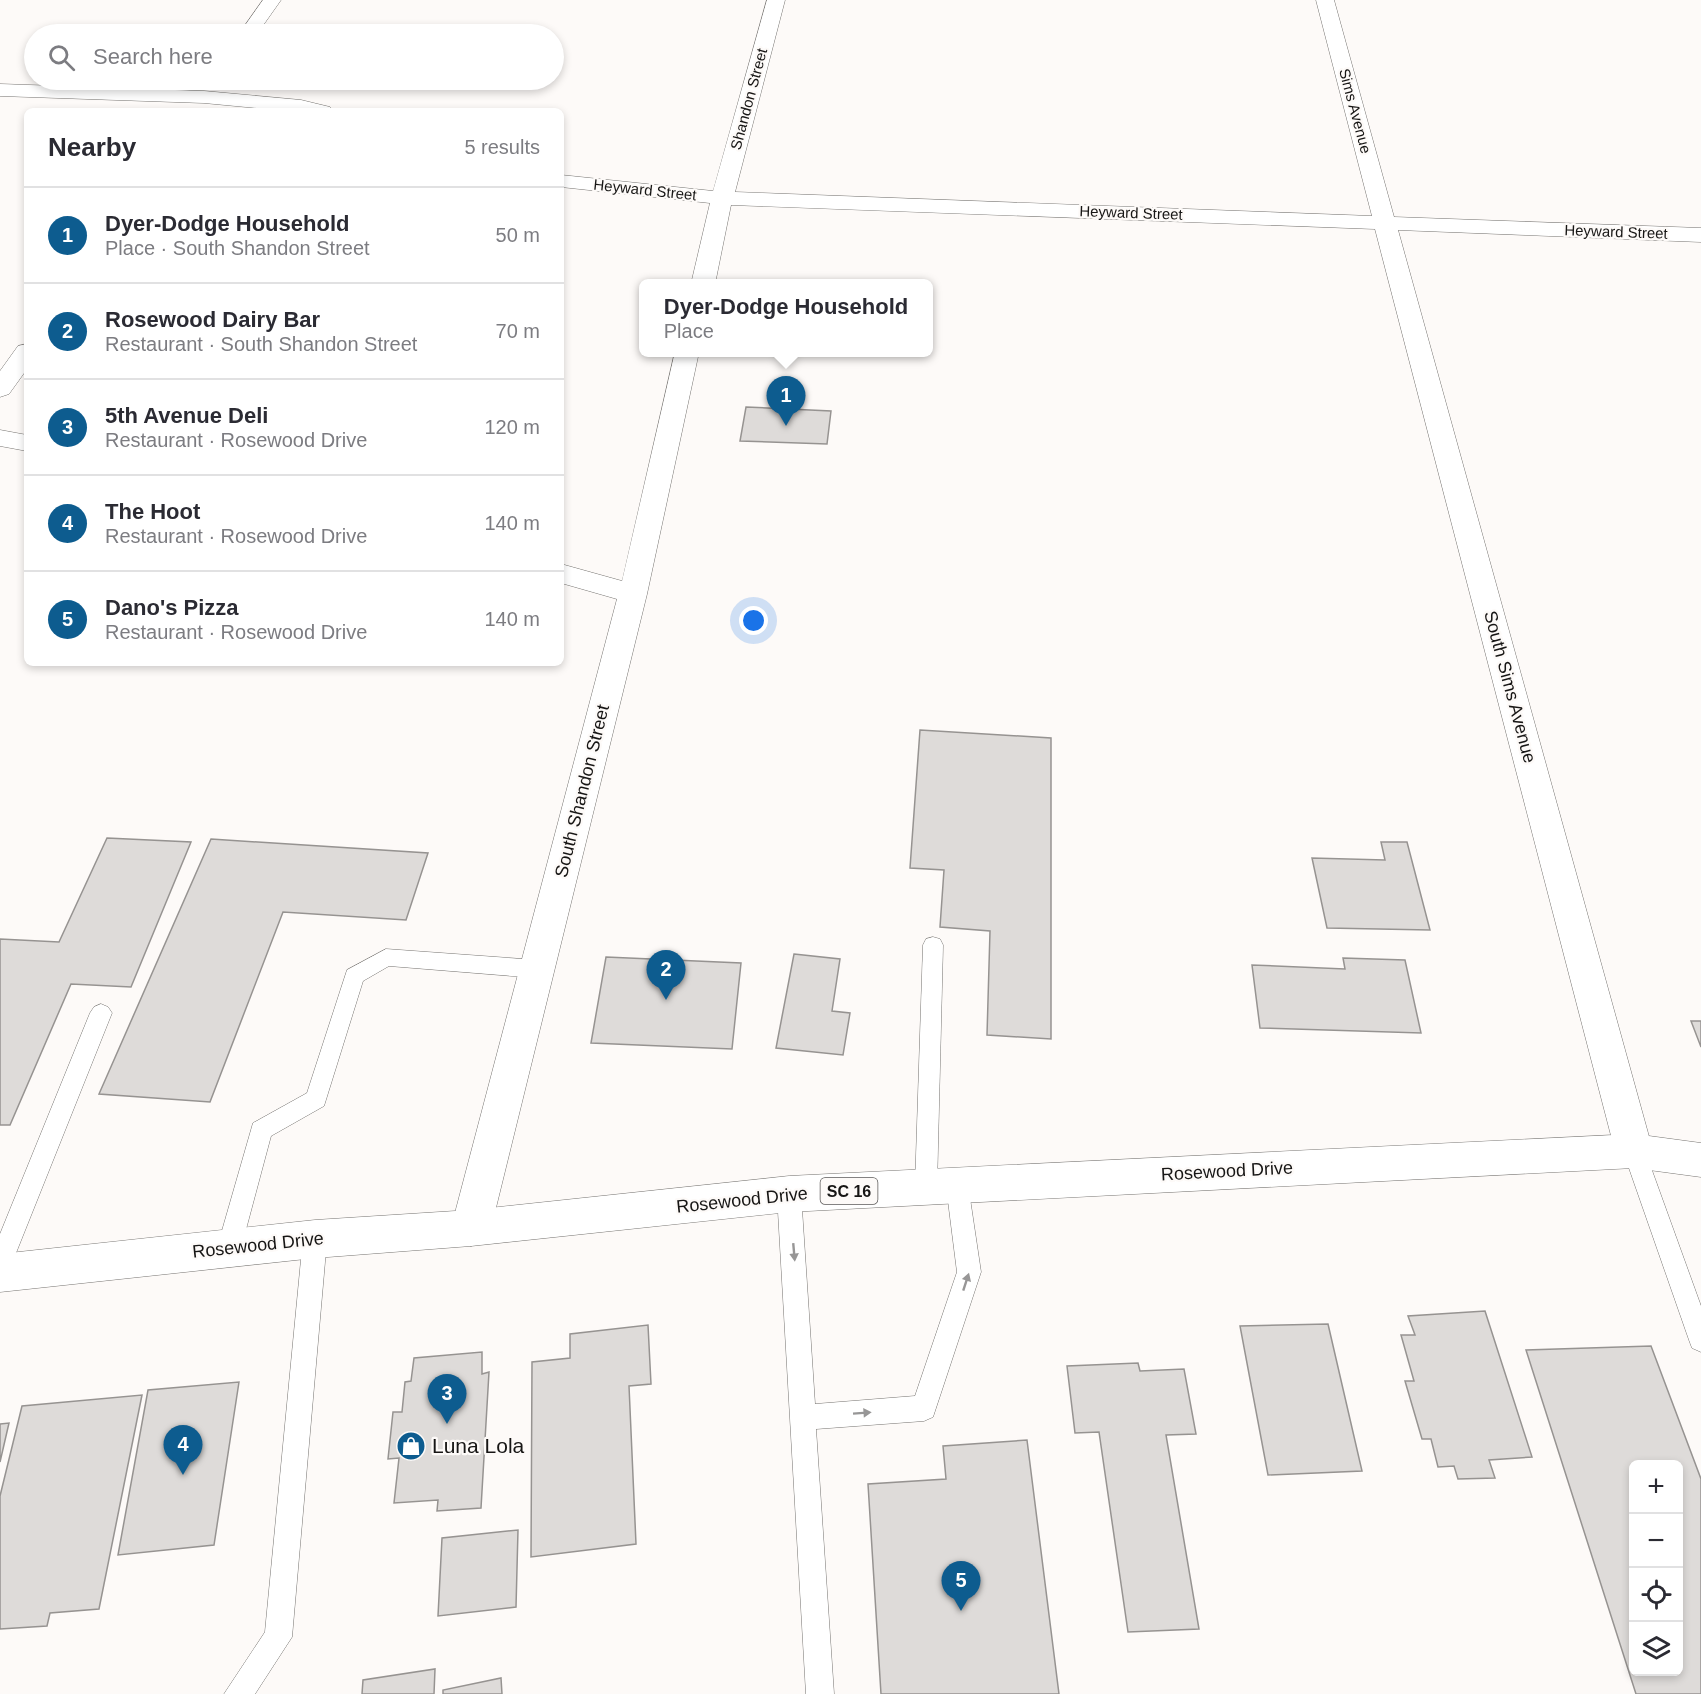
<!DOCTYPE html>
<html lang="en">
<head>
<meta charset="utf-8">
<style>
  :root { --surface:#fff; --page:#f7f7f7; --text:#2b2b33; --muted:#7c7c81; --line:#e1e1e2; --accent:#0d5c8f }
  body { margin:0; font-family:Arial,sans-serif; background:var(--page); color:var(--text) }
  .controls { position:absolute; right:18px; bottom:18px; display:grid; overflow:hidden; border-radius:9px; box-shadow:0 3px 9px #0003 }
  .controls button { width:54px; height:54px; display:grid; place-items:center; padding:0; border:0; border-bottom:2px solid var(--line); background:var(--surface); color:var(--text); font:30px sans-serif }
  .you { position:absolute; left:754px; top:621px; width:21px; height:21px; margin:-15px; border:4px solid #fff; border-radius:50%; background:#1a73e8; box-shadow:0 0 0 9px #1a73e833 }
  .badge { display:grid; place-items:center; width:39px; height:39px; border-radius:50%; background:var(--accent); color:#fff; font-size:20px; font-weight:700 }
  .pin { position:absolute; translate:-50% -50px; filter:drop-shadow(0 2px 3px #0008) }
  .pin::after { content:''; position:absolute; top:32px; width:21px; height:18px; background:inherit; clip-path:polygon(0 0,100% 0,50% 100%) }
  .popup { position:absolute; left:639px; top:279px; width:294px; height:78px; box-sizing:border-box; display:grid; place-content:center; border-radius:9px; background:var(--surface); filter:drop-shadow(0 2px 4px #0005); font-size:20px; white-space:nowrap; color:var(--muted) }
  .popup b { font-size:22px; color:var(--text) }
  .popup::after { content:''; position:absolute; left:50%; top:100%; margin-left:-12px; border:12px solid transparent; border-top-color:var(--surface) }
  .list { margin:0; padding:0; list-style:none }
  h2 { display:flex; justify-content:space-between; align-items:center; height:78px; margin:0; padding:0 24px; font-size:26px }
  h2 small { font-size:20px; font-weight:400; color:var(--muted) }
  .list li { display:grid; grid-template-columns:39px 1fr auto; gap:18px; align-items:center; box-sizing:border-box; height:96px; padding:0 24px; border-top:2px solid var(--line) }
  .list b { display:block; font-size:22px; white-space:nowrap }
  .list p { margin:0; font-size:20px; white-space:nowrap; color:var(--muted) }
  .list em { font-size:20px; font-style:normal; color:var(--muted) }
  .icon { flex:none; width:33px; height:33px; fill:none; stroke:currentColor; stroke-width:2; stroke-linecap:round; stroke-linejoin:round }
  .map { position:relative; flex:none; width:1701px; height:1694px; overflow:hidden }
  .search { position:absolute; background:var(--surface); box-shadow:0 3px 9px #0003; left:24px; top:24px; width:540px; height:66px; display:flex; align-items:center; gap:15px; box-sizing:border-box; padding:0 21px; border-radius:33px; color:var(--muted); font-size:22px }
  .panel { position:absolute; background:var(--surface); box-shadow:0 3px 9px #0003; left:24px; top:108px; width:540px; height:558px; border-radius:9px }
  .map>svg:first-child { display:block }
  .building { fill:#dedbd9; stroke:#969391; stroke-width:1.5; fill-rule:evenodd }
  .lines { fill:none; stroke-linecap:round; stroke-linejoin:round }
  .service-casing { stroke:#767471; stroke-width:1 }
  .minor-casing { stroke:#767471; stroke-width:1 }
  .primary-casing { stroke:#767471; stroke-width:1 }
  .service { fill:#fff; fill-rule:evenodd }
  .minor { fill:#fff; fill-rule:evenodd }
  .primary { fill:#fff; fill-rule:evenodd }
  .oneway { fill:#979696 }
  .labels { text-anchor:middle; stroke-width:4.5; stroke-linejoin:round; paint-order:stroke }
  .far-street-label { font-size:15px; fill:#171615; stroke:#fdfaf8 }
  .shield { fill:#fdfaf8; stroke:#5c5a59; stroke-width:1.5 }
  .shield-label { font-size:16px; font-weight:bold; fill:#171615 }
  .street-label { font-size:18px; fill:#171615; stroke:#fdfaf8 }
  .near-poi-label { font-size:21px; fill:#171615; stroke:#fdfaf8; text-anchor:start }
</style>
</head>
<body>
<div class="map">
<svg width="1701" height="1694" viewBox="0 0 1701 1694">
  <rect width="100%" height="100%" fill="#fdfaf8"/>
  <!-- building -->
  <g class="building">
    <path d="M746,407L831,411L827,444L740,441Z"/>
    <path d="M920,730L1051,738V1039L987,1035L990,931L940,927L944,870L910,868Z"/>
    <path d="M107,838L191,842L131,987L71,984L10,1125H0V939L59,942Z"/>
    <path d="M211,839L428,853L406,920L283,912L210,1102L99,1094Z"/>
    <path d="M1381,842H1407L1430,930L1327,928L1312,858L1385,860Z"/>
    <path d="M794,954L840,959L832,1011L850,1013L843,1055L776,1048Z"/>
    <path d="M606,957L741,963L732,1049L591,1043Z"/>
    <path d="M1343,958L1405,960L1421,1033L1260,1028L1252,965L1345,969Z"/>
    <path d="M1691,1021H1701V1047Z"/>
    <path d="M1485,1311L1532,1457L1489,1460L1495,1478L1458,1479L1454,1466L1438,1467L1431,1439H1422L1405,1381H1414L1401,1335H1415L1408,1316Z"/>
    <path d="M1328,1324L1362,1471L1268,1475L1240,1326Z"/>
    <path d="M648,1325L651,1384L629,1386L636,1544L531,1557L532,1362L570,1358V1334Z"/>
    <path d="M1651,1346L1701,1479V1694H1636L1526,1350ZM1634,1464H1678V1672H1634Z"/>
    <path d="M482,1352V1374L489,1372L481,1508L437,1511L438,1500L394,1503L399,1458L388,1459L393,1412H402L405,1382L411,1381L414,1358Z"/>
    <path d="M1138,1363L1140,1371L1184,1369L1196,1434L1166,1435L1199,1629L1128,1632L1099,1432L1075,1433L1067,1366Z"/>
    <path d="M239,1382L214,1545L118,1555L148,1390Z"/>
    <path d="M142,1395L99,1609L50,1613L47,1626L0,1629V1496L22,1406Z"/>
    <path d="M9,1423L0,1462V1424Z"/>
    <path d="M1027,1440L1059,1694H881L868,1484L946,1479L943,1446Z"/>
    <path d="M518,1530L516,1607L438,1616L442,1538Z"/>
    <path d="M435,1669L434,1694H362L363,1680Z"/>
    <path d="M501,1678L502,1694H443V1690Z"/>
  </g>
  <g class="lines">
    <!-- service casing -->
    <g class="service-casing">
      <g id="service">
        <path d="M933,937L940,939L943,945L937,1187L934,1194L926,1197L918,1194L915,1187L923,945L926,939Z"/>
        <path d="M386,949L537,960L544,963L547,969L544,975L537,978L389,966L363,981L324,1106L271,1136L241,1248L237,1256L229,1259L221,1256L217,1248L253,1123L307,1093L347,970Z"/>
        <path d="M101,1004L108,1007L112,1013L12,1263L8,1271L0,1274V1234L90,1013L94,1007Z"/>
        <path d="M1634,1141L1642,1144L1645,1151L1701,1306V1352L1692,1348L1689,1340L1623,1151L1626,1144Z"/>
        <path d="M957,1175L965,1178L968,1185L981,1272L933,1417L924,1421L816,1429L834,1694H806L777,1194L781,1187L789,1183L797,1187L801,1194L815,1404L915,1396L957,1272L946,1185L949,1178Z"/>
        <path d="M315,1228L323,1231L327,1239L292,1637L255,1694H224L265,1632L303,1239L307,1231Z"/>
      </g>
    </g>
    <!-- minor casing -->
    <g class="minor-casing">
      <g id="minor">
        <path d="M263,0H281L257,34H239Z"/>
        <path d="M767,0H785L735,192L1372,216L1316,0H1334L1394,217L1701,228V242L1398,230L1653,1151L1648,1163L1634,1168L1620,1163L1615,1151L1375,229L731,205L715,284H691L710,203L561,187V175L713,191Z"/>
        <path d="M0,84L204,91L301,100L330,107L333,111H289L204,103L0,96Z"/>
        <path d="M27,344V369L9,394L0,397V371L18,346Z"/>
        <path d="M675,352H699L647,594L491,1228L485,1241L471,1246L457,1241L451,1228L617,599L561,583V564L622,581Z"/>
        <path d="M0,430L27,435V451L0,446Z"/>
      </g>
    </g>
    <!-- primary casing -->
    <g class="primary-casing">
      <path id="primary" d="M1634,1134L1701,1143V1177L1634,1168L789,1212L471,1246L315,1258L0,1292V1254L315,1220L471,1210L789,1176Z"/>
    </g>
    <!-- service -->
    <use href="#service" class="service"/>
    <!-- minor -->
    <use href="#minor" class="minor"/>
    <!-- primary -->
    <use href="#primary" class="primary"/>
  </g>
  <!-- one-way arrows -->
  <defs><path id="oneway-solid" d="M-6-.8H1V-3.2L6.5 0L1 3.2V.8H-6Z" transform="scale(1.5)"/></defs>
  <g class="oneway">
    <use href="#oneway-solid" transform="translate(794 1252) rotate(85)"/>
    <use href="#oneway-solid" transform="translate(966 1282) rotate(-72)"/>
    <use href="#oneway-solid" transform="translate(862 1413) rotate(-4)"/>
  </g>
  <!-- icons -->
  <defs>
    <g id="shop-disc" transform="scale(1.5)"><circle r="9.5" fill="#0d5c8f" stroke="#fdfaf8"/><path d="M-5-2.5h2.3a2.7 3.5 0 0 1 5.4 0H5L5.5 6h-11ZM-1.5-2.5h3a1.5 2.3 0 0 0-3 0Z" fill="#fff"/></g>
  </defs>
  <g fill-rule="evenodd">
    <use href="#shop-disc" x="411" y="1446"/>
  </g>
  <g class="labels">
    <!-- far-street labels -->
    <g class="far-street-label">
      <text transform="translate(749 99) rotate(-75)" y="5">Shandon Street</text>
      <text transform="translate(1355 111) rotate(75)" y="5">Sims Avenue</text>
      <text transform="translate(645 190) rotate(6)" y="5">Heyward Street</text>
      <text transform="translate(1131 213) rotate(2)" y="5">Heyward Street</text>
      <text transform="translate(1616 232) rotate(2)" y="5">Heyward Street</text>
    </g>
    <!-- shield labels -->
    <rect class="shield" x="820.5" y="1178" width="57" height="26" rx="4.5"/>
    <g class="shield-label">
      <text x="849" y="1197">SC 16</text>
    </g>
    <!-- street labels -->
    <g class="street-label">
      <text transform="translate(1510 687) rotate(75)" y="6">South Sims Avenue</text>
      <text transform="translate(582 791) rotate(-76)" y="6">South Shandon Street</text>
      <text transform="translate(1227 1171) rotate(-3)" y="6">Rosewood Drive</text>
      <text transform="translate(742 1200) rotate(-6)" y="6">Rosewood Drive</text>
      <text transform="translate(258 1245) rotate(-6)" y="6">Rosewood Drive</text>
    </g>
    <!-- near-poi labels -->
    <g class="near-poi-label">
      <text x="432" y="1453">Luna Lola</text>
    </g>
  </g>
</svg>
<div class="controls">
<button>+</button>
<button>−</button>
<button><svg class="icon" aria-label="locate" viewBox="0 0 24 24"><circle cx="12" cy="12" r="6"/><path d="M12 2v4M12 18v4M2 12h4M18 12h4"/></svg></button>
<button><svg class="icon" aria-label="layers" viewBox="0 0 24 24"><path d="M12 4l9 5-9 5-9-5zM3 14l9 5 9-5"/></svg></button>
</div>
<div class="you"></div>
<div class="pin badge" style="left:786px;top:426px">1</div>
<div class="popup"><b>Dyer-Dodge Household</b>Place</div>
<div class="pin badge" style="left:666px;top:1000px">2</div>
<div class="pin badge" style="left:447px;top:1424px">3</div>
<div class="pin badge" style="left:183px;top:1475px">4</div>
<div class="pin badge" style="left:961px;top:1611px">5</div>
<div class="search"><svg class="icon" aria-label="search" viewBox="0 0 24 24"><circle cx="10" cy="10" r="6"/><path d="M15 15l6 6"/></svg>Search here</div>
<section class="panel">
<h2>Nearby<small>5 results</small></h2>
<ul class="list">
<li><span class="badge">1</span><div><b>Dyer-Dodge Household</b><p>Place · South Shandon Street</p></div><em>50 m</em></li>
<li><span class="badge">2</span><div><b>Rosewood Dairy Bar</b><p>Restaurant · South Shandon Street</p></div><em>70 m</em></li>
<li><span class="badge">3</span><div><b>5th Avenue Deli</b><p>Restaurant · Rosewood Drive</p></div><em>120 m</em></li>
<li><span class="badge">4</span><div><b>The Hoot</b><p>Restaurant · Rosewood Drive</p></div><em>140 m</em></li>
<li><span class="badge">5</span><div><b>Dano's Pizza</b><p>Restaurant · Rosewood Drive</p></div><em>140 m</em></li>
</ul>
</section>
</div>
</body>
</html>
